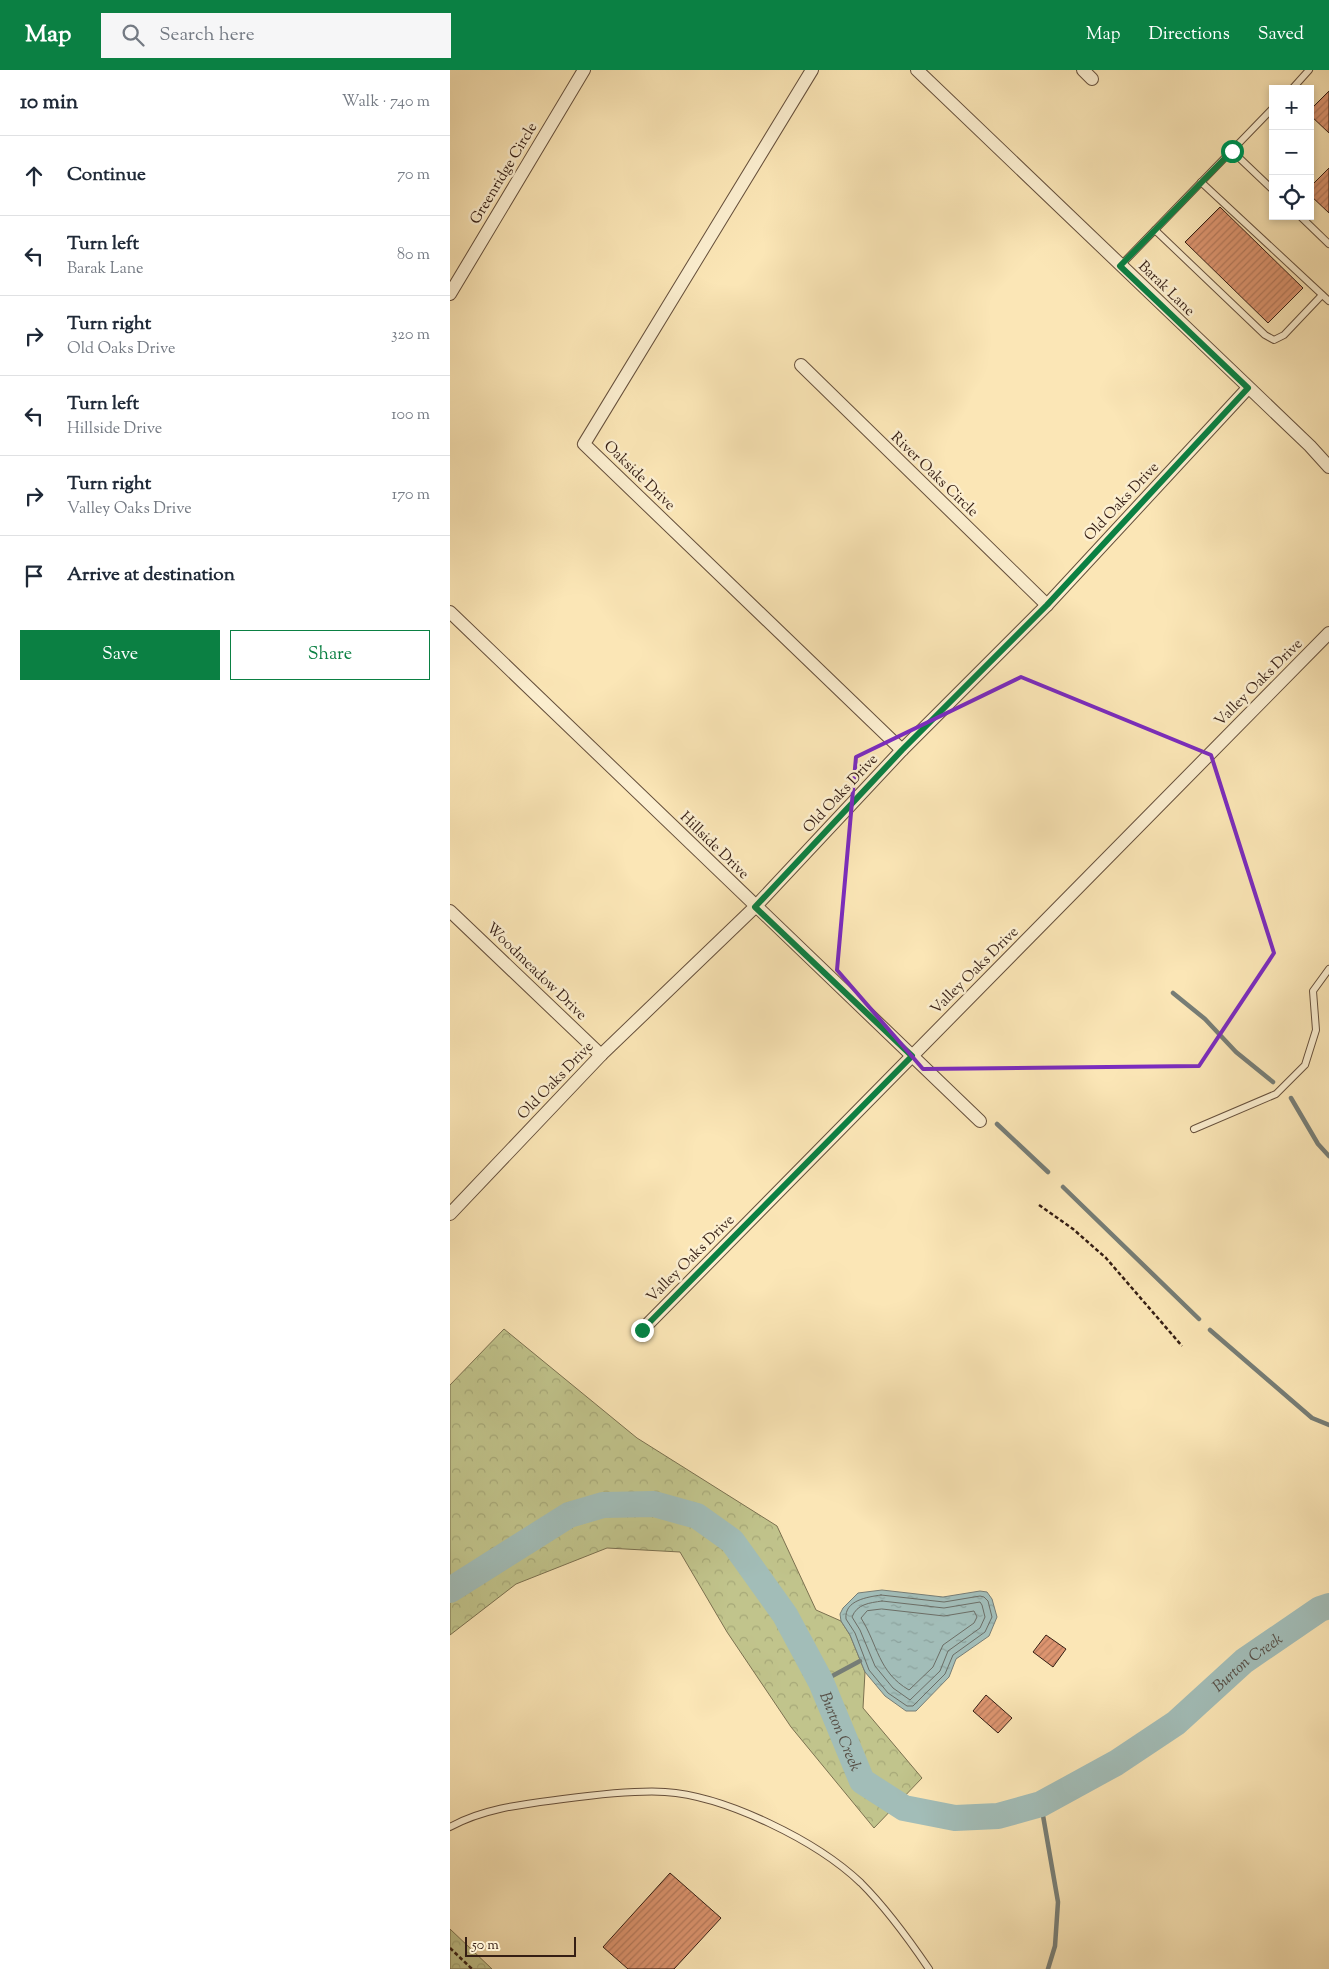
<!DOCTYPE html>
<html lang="en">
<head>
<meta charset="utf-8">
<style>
  :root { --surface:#fff; --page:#f6f6f7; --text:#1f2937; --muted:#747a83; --line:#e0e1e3; --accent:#0b8043 }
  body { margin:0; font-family:"Sorts Mill Goudy",serif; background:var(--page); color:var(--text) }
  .controls { position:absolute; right:15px; top:15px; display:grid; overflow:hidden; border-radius:0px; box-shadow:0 2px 8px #0003 }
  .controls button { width:45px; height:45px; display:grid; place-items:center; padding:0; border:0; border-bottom:1px solid var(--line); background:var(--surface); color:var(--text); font:25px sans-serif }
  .scale { position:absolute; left:15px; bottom:12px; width:111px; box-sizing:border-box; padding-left:5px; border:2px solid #351e14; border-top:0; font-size:14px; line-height:18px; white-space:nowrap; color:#351e14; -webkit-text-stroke:4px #fcefd0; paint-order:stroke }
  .stop { position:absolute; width:15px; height:15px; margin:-11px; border:4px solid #0b8043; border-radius:50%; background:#fff }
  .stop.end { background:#0b8043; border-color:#fff; box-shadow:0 1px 5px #0008 }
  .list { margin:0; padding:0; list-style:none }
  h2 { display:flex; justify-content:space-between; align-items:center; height:65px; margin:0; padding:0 20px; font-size:21px }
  h2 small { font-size:16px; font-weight:400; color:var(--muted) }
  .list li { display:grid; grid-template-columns:32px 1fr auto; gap:15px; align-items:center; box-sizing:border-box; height:80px; padding:0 20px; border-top:1px solid var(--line) }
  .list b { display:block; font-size:19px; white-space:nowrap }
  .list p { margin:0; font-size:16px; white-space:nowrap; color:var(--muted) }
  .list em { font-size:16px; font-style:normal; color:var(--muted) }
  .actions { display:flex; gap:10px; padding:15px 20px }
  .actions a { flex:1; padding:11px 0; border:1px solid var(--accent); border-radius:0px; text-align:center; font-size:18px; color:var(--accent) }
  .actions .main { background:var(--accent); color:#fff }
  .icon { flex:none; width:28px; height:28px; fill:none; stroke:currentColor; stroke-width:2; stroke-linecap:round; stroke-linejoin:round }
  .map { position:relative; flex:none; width:879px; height:1899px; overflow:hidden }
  header { display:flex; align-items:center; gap:30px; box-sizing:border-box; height:70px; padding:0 25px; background:var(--accent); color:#fff }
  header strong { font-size:24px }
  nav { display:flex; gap:28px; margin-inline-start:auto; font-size:18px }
  .search { width:350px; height:45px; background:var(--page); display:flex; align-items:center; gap:12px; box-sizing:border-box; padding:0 18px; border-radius:0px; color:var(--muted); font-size:19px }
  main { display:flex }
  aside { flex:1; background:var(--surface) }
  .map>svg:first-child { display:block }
  .forest { fill:url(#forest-crowns); stroke:#7b7150 }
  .water { fill:url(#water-ripples); stroke:#767d76 }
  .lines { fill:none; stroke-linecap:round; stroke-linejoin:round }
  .shore { stroke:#6c6e66; stroke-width:1 }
  .stream { stroke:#767d76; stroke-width:4.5 }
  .river { stroke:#a2bdb8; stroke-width:26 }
  .building { fill:url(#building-hatch); stroke:#351e14 }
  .lane-casing { stroke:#66503c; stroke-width:8 }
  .street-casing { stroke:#66503c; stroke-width:14 }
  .path { stroke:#351e14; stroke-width:2.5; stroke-dasharray:4 2.5; stroke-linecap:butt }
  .lane { stroke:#fcefd0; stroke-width:6 }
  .street { stroke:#fcefd0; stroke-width:12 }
  .route { stroke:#0b8043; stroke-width:6 }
  .marked { fill:none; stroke:#7b2cbf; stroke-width:4; stroke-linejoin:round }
  .labels { text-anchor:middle; stroke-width:5; stroke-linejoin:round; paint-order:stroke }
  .street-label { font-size:15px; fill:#351e14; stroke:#fcefd0 }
  .water-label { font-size:16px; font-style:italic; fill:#564e45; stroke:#fcefd0 }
</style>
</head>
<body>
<header>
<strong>Map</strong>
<div class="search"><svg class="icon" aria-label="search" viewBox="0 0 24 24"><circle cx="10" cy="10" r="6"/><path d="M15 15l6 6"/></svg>Search here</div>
<nav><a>Map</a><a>Directions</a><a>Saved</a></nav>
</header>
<main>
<aside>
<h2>10 min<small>Walk · 740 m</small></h2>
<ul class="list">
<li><svg class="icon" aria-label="ahead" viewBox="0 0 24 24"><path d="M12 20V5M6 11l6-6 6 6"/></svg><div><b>Continue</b></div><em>70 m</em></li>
<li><svg class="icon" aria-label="left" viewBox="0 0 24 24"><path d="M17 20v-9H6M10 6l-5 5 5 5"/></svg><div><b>Turn left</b><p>Barak Lane</p></div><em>80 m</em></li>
<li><svg class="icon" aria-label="right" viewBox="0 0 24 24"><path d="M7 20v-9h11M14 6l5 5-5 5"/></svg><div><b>Turn right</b><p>Old Oaks Drive</p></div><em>320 m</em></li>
<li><svg class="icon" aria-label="left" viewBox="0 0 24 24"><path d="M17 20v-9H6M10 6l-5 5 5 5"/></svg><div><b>Turn left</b><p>Hillside Drive</p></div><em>100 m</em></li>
<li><svg class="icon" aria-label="right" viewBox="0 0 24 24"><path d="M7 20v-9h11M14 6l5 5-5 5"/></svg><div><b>Turn right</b><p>Valley Oaks Drive</p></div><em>170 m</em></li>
<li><svg class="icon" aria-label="arrive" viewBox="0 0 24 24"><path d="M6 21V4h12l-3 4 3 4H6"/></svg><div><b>Arrive at destination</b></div></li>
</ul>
<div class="actions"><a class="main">Save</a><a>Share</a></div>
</aside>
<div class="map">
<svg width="879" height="1899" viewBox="0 0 879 1899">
  <defs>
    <pattern id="forest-crowns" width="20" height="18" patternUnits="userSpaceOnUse" patternTransform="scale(1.25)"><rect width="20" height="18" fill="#c1c48c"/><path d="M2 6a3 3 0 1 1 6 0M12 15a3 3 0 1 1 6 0" fill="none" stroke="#a6a878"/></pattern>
    <pattern id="water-ripples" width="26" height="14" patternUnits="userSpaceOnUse" patternTransform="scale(1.25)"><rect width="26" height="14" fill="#a2bdb8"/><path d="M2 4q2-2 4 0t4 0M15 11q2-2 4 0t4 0" fill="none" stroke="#8ca29d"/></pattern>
    <pattern id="building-hatch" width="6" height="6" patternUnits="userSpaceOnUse" patternTransform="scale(1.25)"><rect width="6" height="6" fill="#dd9570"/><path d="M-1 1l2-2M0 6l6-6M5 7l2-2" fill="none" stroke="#b4795b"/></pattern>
  </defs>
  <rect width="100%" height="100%" fill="#fbe6b6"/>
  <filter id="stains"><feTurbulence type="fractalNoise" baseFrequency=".004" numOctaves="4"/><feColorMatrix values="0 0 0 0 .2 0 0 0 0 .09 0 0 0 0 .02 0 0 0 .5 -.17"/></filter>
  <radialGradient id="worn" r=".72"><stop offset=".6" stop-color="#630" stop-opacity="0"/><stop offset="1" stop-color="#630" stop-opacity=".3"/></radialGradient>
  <!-- forest -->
  <g class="forest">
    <path d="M54,1259L187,1368L327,1456L366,1540L391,1551L400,1565L415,1602L413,1638L472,1708L424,1758L341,1657L277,1562L230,1482L157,1478L66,1514L0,1565V1315Z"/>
    <path d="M0,1859L42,1899H0Z"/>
  </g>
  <!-- water -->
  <path class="water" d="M432,1520L493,1527L530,1521L537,1522L542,1529L547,1547L539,1566L506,1589L499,1607L466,1641H456L435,1626L415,1602L400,1565L391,1551L390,1544L393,1538L408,1523Z"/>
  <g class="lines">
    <!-- shore -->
    <g class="shore">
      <path d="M431,1525L494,1532L530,1526L534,1527L538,1531L542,1547L535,1562L503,1585L495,1604L463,1636H457L438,1623L419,1600L405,1563L396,1549C394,1530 418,1527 431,1525Z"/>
      <path d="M432,1531L494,1538L530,1532L532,1535L535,1547L530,1558L498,1581L490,1601L460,1630L443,1618L425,1596L410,1560L402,1547C407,1534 419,1533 432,1531Z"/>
      <path d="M432,1539L494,1546L524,1541L527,1547L524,1553L493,1575L483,1597L459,1620C428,1602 428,1575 411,1548L417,1541Z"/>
    </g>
    <!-- stream -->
    <g class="stream">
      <path d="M723,923L755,949L786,982L823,1012"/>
      <path d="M841,1028L868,1074L879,1086"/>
      <path d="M547,1054L598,1102"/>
      <path d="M613,1117L749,1249"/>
      <path d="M760,1260L862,1348L879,1355"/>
      <path d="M371,1612L410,1591"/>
      <path d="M591,1734L608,1832L605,1876L598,1899"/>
    </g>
    <!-- river -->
    <path class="river" id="s1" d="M0,1520L119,1445L153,1435L204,1434L247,1446L282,1471L335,1545L371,1612L412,1711L454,1738L505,1748L548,1746L591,1734L666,1693L726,1653L794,1591L870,1539L879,1536"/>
  </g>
  <!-- building -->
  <g class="building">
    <path d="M879,21V63L860,45V40Z"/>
    <path d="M879,98V143L860,125V117Z"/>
    <path d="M770,137L853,218L818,253L735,172Z"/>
    <path d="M596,1565L616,1579L603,1597L583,1582Z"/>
    <path d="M536,1625L562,1648L548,1663L523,1641Z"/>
    <path d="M220,1803L271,1848L224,1899H178L153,1877Z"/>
  </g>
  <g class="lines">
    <!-- lane casing -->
    <g class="lane-casing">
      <g id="lane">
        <path d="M842,19L859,0"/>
        <path d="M782,81L823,120"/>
        <path d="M751,112L879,231"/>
        <path d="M850,146L879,174"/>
        <path d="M705,160L815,265L824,270L834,265L872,225"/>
        <path d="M671,195L823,38"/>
        <path d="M744,1059L826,1024L855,995L866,960L863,921L879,899"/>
        <path d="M0,1757C34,1738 75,1734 113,1729C144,1725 184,1720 215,1722C276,1726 367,1771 411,1813C437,1839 458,1868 479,1899"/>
      </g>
    </g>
    <!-- street casing -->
    <g class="street-casing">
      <g id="street">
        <path d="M362,0L134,374L452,680"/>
        <path d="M467,0L860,376L879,397"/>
        <path d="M633,0L642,9"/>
        <path d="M0,224L134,0"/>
        <path d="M351,295L597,535"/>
        <path d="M0,542L530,1051"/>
        <path d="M0,841L151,985"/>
        <path d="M0,1144L151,985L305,837L452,680L597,535L798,318"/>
        <path d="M192,1260L879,563"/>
      </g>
    </g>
    <!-- path -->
    <g class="path">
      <path d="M589,1135L623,1159L656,1188L732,1276"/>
      <path d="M0,1878L22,1899"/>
    </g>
    <!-- lane -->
    <use href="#lane" class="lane"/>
    <!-- street -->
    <use href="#street" class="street"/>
  </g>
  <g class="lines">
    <!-- route -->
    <path class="route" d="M192,1260L462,986L305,837L452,680L597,535L798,318L670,196L782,81"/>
  </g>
  <!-- marked area -->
  <path class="marked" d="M571,607L761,685L824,883L749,996L473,999L387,900L406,687Z"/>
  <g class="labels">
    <!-- street labels -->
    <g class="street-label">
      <text transform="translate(53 103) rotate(-59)" y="5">Greenridge Circle</text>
      <text transform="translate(717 218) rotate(44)" y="5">Barak Lane</text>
      <text transform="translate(485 404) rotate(44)" y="5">River Oaks Circle</text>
      <text transform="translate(190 405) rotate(44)" y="5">Oakside Drive</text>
      <text transform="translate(671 431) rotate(-47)" y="5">Old Oaks Drive</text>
      <text transform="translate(808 612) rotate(-45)" y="5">Valley Oaks Drive</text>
      <text transform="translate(390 723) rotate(-47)" y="5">Old Oaks Drive</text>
      <text transform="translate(265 775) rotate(44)" y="5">Hillside Drive</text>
      <text transform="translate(524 900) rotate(-45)" y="5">Valley Oaks Drive</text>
      <text transform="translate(87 901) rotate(44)" y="5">Woodmeadow Drive</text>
      <text transform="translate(105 1010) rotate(-46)" y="5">Old Oaks Drive</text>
      <text transform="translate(240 1188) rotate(-45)" y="5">Valley Oaks Drive</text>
    </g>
    <!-- water labels -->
    <g class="water-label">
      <text dy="6" stroke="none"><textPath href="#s1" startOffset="1030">Burton Creek</textPath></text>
      <text dy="6" stroke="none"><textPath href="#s1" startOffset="535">Burton Creek</textPath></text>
    </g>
  </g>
  <rect width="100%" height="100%" filter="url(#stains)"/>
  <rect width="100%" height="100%" fill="url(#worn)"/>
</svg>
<div class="controls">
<button>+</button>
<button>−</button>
<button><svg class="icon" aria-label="locate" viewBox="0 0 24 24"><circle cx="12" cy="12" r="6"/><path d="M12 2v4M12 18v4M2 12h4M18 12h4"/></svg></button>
</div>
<div class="scale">50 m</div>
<div class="stop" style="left:782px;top:81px"></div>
<div class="stop end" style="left:192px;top:1260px"></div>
</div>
</main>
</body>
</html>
